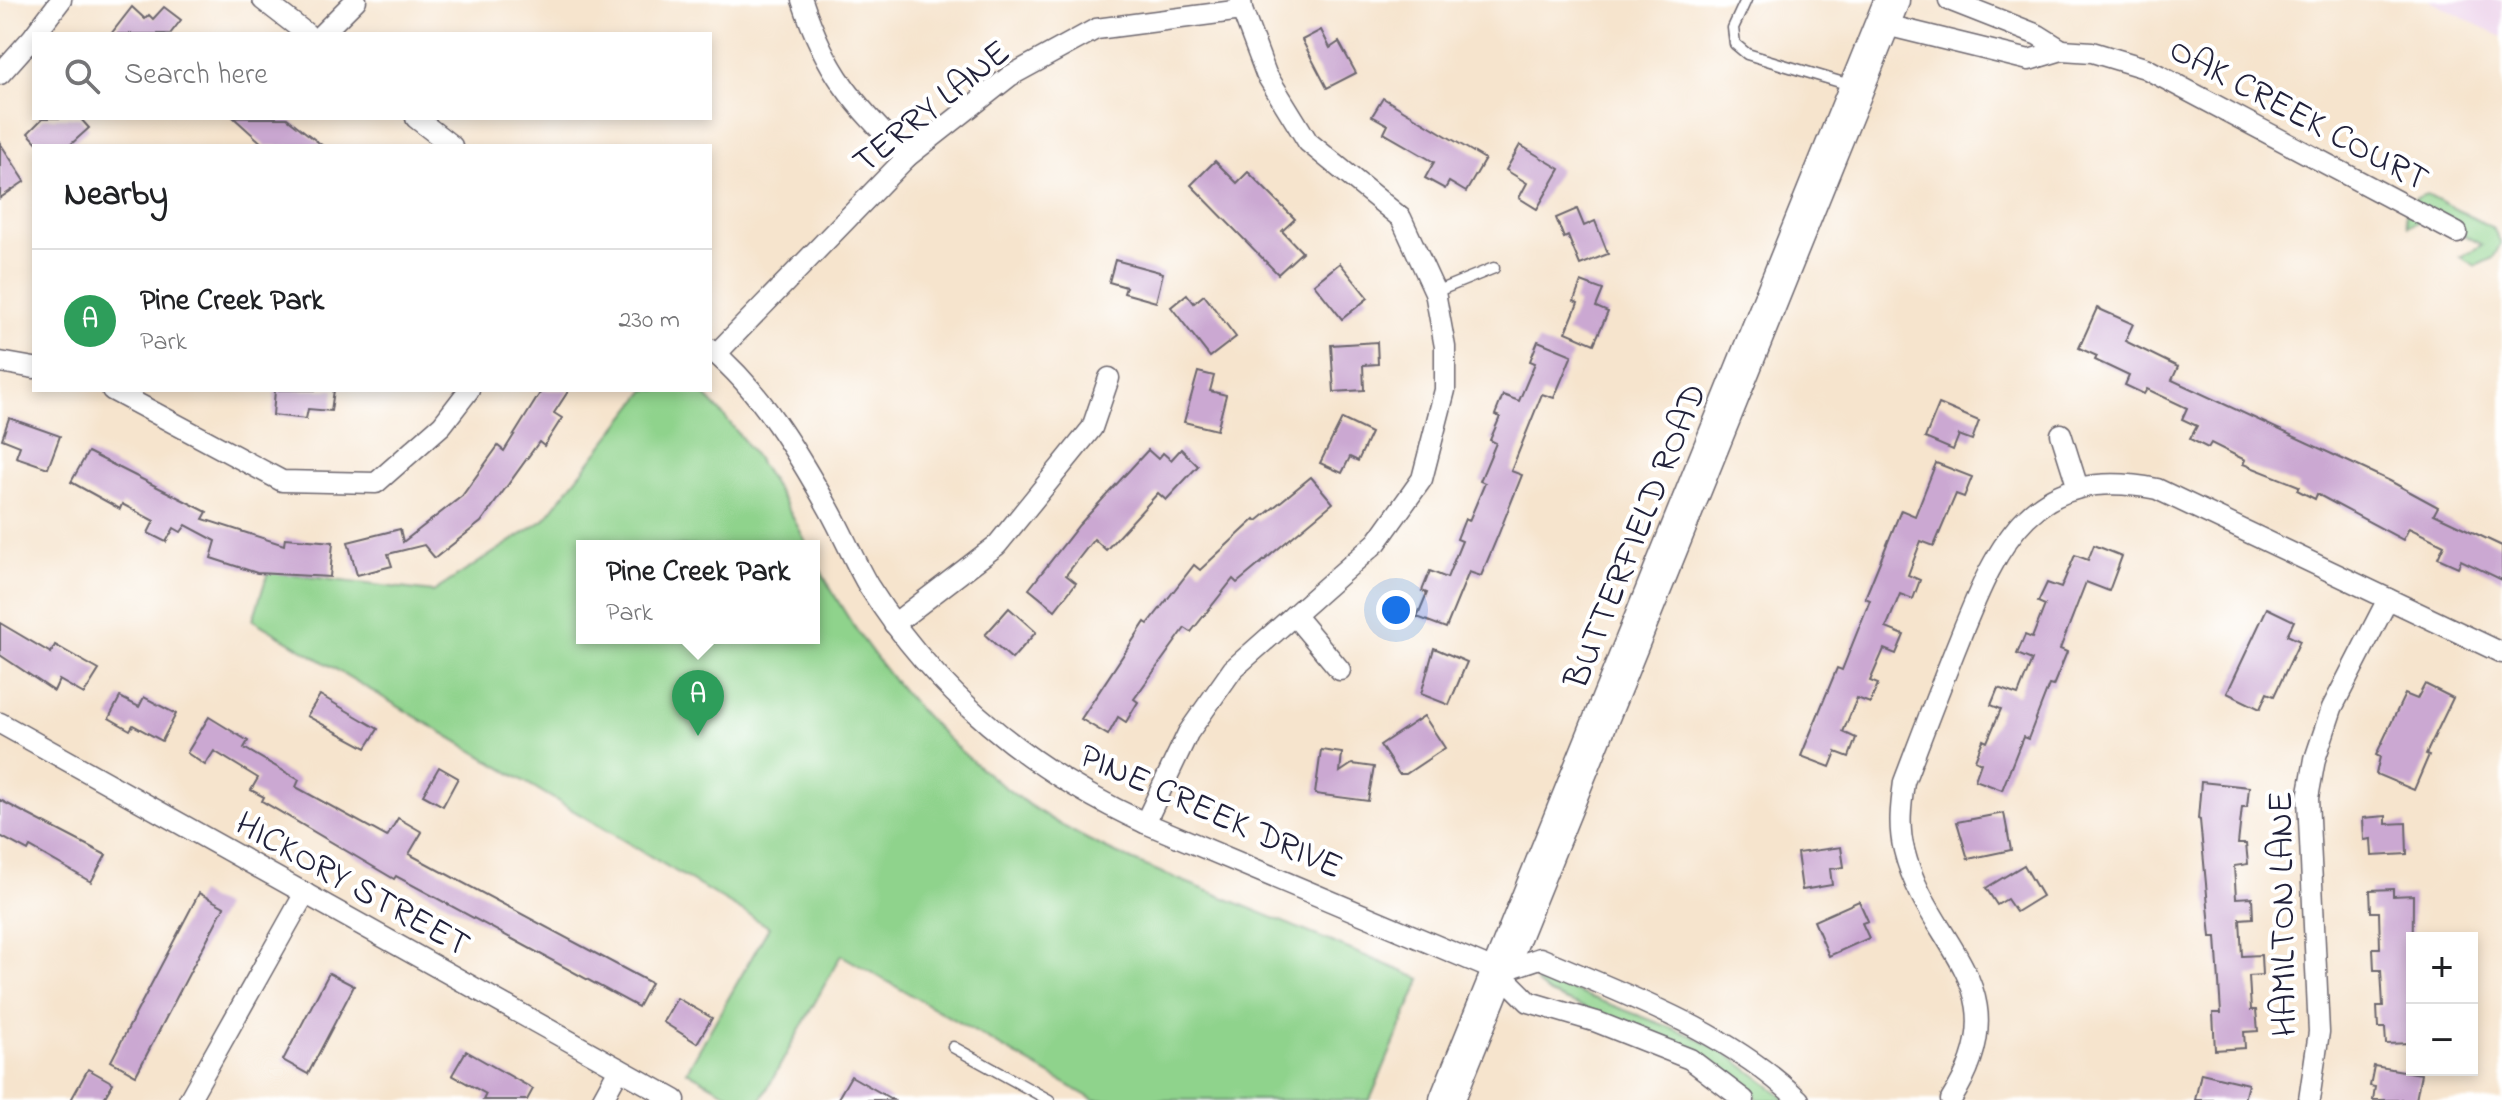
<!DOCTYPE html>
<html lang="en">
<head>
<meta charset="utf-8">
<style>
  :root { --surface:#fff; --page:#f6f6f6; --text:#202124; --muted:#757577; --line:#e0e0e0; --accent:#111827 }
  body { margin:0; font-family:"Indie Flower",sans-serif; background:var(--page); color:var(--text) }
  .controls { position:absolute; right:24px; bottom:24px; display:grid; overflow:hidden; border-radius:0px; box-shadow:0 4px 12px #0003 }
  .controls button { width:72px; height:72px; display:grid; place-items:center; padding:0; border:0; border-bottom:2px solid var(--line); background:var(--surface); color:var(--text); font:40px sans-serif }
  .you { position:absolute; left:1396px; top:610px; width:28px; height:28px; margin:-20px; border:6px solid #fff; border-radius:50%; background:#1a73e8; box-shadow:0 0 0 12px #1a73e833 }
  .badge { display:grid; place-items:center; width:52px; height:52px; border-radius:50%; background:var(--accent); color:#fff; font-size:26px; font-weight:700 }
  .pin { position:absolute; translate:-50% -66px; filter:drop-shadow(0 2px 4px #0008) }
  .pin::after { content:''; position:absolute; top:42px; width:28px; height:24px; background:inherit; clip-path:polygon(0 0,100% 0,50% 100%) }
  .popup { position:absolute; left:576px; top:540px; width:244px; height:104px; box-sizing:border-box; display:grid; place-content:center; border-radius:0px; background:var(--surface); filter:drop-shadow(0 2px 6px #0005); font-size:26px; white-space:nowrap; color:var(--muted) }
  .popup b { font-size:30px; color:var(--text) }
  .popup::after { content:''; position:absolute; left:50%; top:100%; margin-left:-16px; border:16px solid transparent; border-top-color:var(--surface) }
  .list { margin:0; padding:0; list-style:none }
  h2 { display:flex; justify-content:space-between; align-items:center; height:104px; margin:0; padding:0 32px; font-size:34px }
  h2 small { font-size:26px; font-weight:400; color:var(--muted) }
  .list li { display:grid; grid-template-columns:52px 1fr auto; gap:24px; align-items:center; box-sizing:border-box; height:144px; padding:0 32px; border-top:2px solid var(--line) }
  .list b { display:block; font-size:30px; white-space:nowrap }
  .list p { margin:0; font-size:26px; white-space:nowrap; color:var(--muted) }
  .list em { font-size:26px; font-style:normal; color:var(--muted) }
  .icon { flex:none; width:44px; height:44px; fill:none; stroke:currentColor; stroke-width:2; stroke-linecap:round; stroke-linejoin:round }
  .map { position:relative; flex:none; width:2502px; height:1100px; overflow:hidden }
  .search { position:absolute; background:var(--surface); box-shadow:0 4px 12px #0003; left:32px; top:32px; width:680px; height:88px; display:flex; align-items:center; gap:20px; box-sizing:border-box; padding:0 28px; border-radius:0px; color:var(--muted); font-size:30px }
  .panel { position:absolute; background:var(--surface); box-shadow:0 4px 12px #0003; left:32px; top:144px; width:680px; height:248px; border-radius:0px }
  .map>svg:first-child { display:block }
  .built { fill:#ecd1ea }
  .green { fill:#8fd38c; stroke:#587a64; stroke-width:2 }
  .building { fill:#cba8d2 }
  .lines { fill:none; stroke-linecap:round; stroke-linejoin:round }
  .service-casing { stroke:#6c666e; stroke-width:13 }
  .minor-casing { stroke:#6c666e; stroke-width:23 }
  .primary-casing { stroke:#6c666e; stroke-width:37 }
  .service { stroke:#fff; stroke-width:10 }
  .minor { stroke:#fff; stroke-width:20 }
  .primary { stroke:#fff; stroke-width:34 }
  .labels { text-anchor:middle; stroke-width:8; stroke-linejoin:round; paint-order:stroke }
  .street-label { font-size:36px; fill:#22223b; stroke:#fff }
</style>
</head>
<body>
<div class="map">
<svg width="2502" height="1100" viewBox="0 0 2502 1100">
  <rect width="100%" height="100%" fill="#fff"/>
  <filter id="ink" filterUnits="userSpaceOnUse"><feTurbulence type="fractalNoise" baseFrequency=".0125" numOctaves="2"/><feDisplacementMap in="SourceGraphic" scale="16" xChannelSelector="R" yChannelSelector="G"/><feConvolveMatrix kernelMatrix="1 2 1 2 8 2 1 2 1" color-interpolation-filters="sRGB"/></filter>
  <filter id="wash" filterUnits="userSpaceOnUse"><feTurbulence type="fractalNoise" baseFrequency=".006" numOctaves="4" result="noise"/><feDisplacementMap in="SourceGraphic" scale="32" xChannelSelector="R" yChannelSelector="G"/><feGaussianBlur stdDeviation="1.8" result="paint"/><feColorMatrix in="noise" values="0 0 0 0 0 0 0 0 0 0 0 0 0 0 0 0 0 1.4 0 .05"/><feComposite in="paint" operator="in"/></filter>
  <g filter="url(#wash)">
    <rect width="100%" height="100%" fill="#f6e4cd"/>
    <!-- built -->
    <path class="built" d="M2428,0H2502V37Z"/>
    <!-- green -->
    <g class="green">
      <path d="M2427,194L2493,228L2501,243L2493,258L2476,266L2460,257L2482,245L2432,217L2408,226C2401,210 2411,198 2427,194Z"/>
      <path d="M646,390H699C745,433 780,491 808,546H582V638H814V558C872,672 965,774 1079,835C1122,858 1168,875 1213,893C1282,922 1352,950 1421,979L1370,1100H1094L841,955L761,1100H739L687,1071L769,927L253,620L268,572L433,592L544,520Z"/>
      <path d="M1540,978L1693,1036L1730,1056L1788,1100H1759L1726,1073L1681,1046L1550,994L1536,983Z"/>
    </g>
    <g id="blocks">
      <!-- building -->
      <g class="building">
        <path d="M132,7L145,19L149,15L153,19L164,7L181,20L170,34H111Z"/>
        <path d="M1321,30L1330,48L1339,42L1356,73L1327,88L1302,40Z"/>
        <path d="M1383,98L1485,159L1466,192L1449,182L1445,189L1425,178L1434,162L1384,133L1388,125L1372,116Z"/>
        <path d="M43,118H80L89,128L69,146H40L28,133Z"/>
        <path d="M234,118H287L323,146H265Z"/>
        <path d="M0,143L25,181L0,198Z"/>
        <path d="M1520,145L1560,169L1537,209L1519,198L1527,183L1506,170Z"/>
        <path d="M1215,161L1237,183L1248,172L1295,219L1282,231L1302,252L1278,274L1191,185Z"/>
        <path d="M1577,209L1584,226L1595,221L1608,254L1580,265L1568,236L1564,238L1556,218Z"/>
        <path d="M1115,260L1163,273L1156,302L1124,293L1126,287L1109,282Z"/>
        <path d="M1340,263L1368,298L1342,319L1314,284Z"/>
        <path d="M1581,282L1603,290L1596,307L1608,312L1594,344L1566,332L1578,303L1574,301Z"/>
        <path d="M1187,294L1194,303L1204,295L1236,337L1210,357L1171,307Z"/>
        <path d="M2097,308L2133,324L2125,341L2178,367L2172,380L2390,481L2438,507L2434,514L2502,546V580L2461,560L2458,567L2438,558L2444,545L2409,528L2403,540L2317,494L2315,499L2297,490L2299,486L2243,464L2245,460L2211,443L2208,448L2190,439L2197,426L2182,419L2187,408L2147,389L2144,394L2125,385L2129,376L2095,360L2097,356L2079,348Z"/>
        <path d="M1538,341L1572,355L1554,398L1542,394L1511,471L1522,475L1499,533L1481,576L1469,572L1446,628L1417,617L1427,593L1422,591L1430,571L1447,578L1462,541L1457,539L1465,519L1469,521L1485,483L1480,481L1496,443L1490,440L1500,417L1495,415L1503,395L1519,401L1535,363L1530,361Z"/>
        <path d="M1377,342L1378,364L1363,365L1364,390L1334,392L1331,345Z"/>
        <path d="M1198,372L1214,376L1210,391L1226,395L1217,430L1184,422Z"/>
        <path d="M275,390H334L331,411L308,409L306,419L273,415Z"/>
        <path d="M542,390H569L554,413L562,418L544,446L539,442L481,522L435,558L424,545L388,554L392,566L357,575L348,542L400,529L403,542L462,496L498,446L504,451Z"/>
        <path d="M1939,404L1979,421L1972,440L1959,435L1953,450L1925,438Z"/>
        <path d="M9,418L60,436L48,468L16,457L20,446L2,439Z"/>
        <path d="M1342,419L1371,433L1358,461L1350,457L1342,473L1320,463Z"/>
        <path d="M1181,449L1198,466L1166,500L1158,493L1106,550L1094,539L1066,575L1076,583L1055,610L1029,589L1079,525L1148,450L1158,459L1163,453L1171,460Z"/>
        <path d="M88,452L207,512L203,519L284,545L285,538L333,542L330,577L257,573L211,558L216,541L186,525L181,532L174,528L166,542L148,533L154,521L122,504L120,509L71,482Z"/>
        <path d="M1936,463L1972,477L1964,497L1956,494L1934,546L1921,541L1908,575L1920,580L1913,599L1900,594L1886,628L1904,635L1896,654L1884,649L1870,681L1878,684L1870,703L1857,698L1843,732L1856,738L1849,757L1836,752L1830,767L1801,756L1837,668L1842,670L1870,600L1865,598L1901,510L1915,516Z"/>
        <path d="M1311,477L1333,503L1237,583L1233,579L1191,632L1185,628L1134,699L1138,702L1126,722L1118,717L1108,735L1081,719L1145,622L1148,624L1194,565L1200,570L1255,519L1257,521Z"/>
        <path d="M2094,545L2122,556L2109,591L2086,582L2060,649L2067,652L2053,686L2049,685L2028,739L2023,737L2002,790L1975,780L1981,763L1975,760L1983,740L1987,742L2001,709L1991,705L1998,688L2018,695L2032,660L2017,654L2025,635L2032,638L2045,605L2038,602L2047,583L2061,588L2075,555L2088,560Z"/>
        <path d="M1009,608L1036,632L1012,659L985,635Z"/>
        <path d="M2267,608L2294,621L2287,635L2300,641L2274,696L2267,693L2260,709L2227,693Z"/>
        <path d="M0,623L51,653L55,645L99,670L84,694L59,680L54,691L0,655Z"/>
        <path d="M1434,648L1467,662L1449,705L1421,694Z"/>
        <path d="M2425,684L2453,698L2426,754L2429,755L2414,790L2376,774L2380,757L2376,755L2405,694L2417,699Z"/>
        <path d="M320,695L378,729L366,748L307,716Z"/>
        <path d="M120,697L139,707L144,697L176,714L162,741L133,725L130,730L109,718Z"/>
        <path d="M1424,716L1445,748L1406,774H1399L1380,745Z"/>
        <path d="M209,717L248,741L244,748L299,780L296,787L387,837L398,818L422,832L409,854L651,983L638,1007L396,876L394,879L262,801L264,797L251,790L258,778L214,751L205,765L187,753Z"/>
        <path d="M1321,750L1342,753L1340,772L1352,764L1374,767L1368,801L1315,794Z"/>
        <path d="M439,767L458,778L443,806L423,795Z"/>
        <path d="M2201,782L2249,787L2247,807H2242L2238,844H2246L2248,864L2234,866L2236,898L2252,897L2253,918L2240,919L2242,956L2261,955L2262,975L2249,976L2251,1010H2256L2258,1031L2244,1032L2245,1048L2215,1050L2213,1013H2221L2216,937H2211L2200,820L2198,819Z"/>
        <path d="M0,800L106,855L91,882L30,847L28,851L0,836Z"/>
        <path d="M2004,813L2011,850L1968,859L1957,822Z"/>
        <path d="M2386,816V824L2406,823L2407,854L2372,856L2371,839L2364,840L2363,818Z"/>
        <path d="M1841,847L1844,867L1830,869L1832,885L1802,890L1797,853Z"/>
        <path d="M2024,865L2042,896L2016,912L2007,899L1997,905L1986,888Z"/>
        <path d="M2393,889V896L2413,895L2412,1043L2386,1044L2385,1028H2378L2377,1006H2383L2381,970H2374L2373,948H2380L2379,912H2371L2370,890Z"/>
        <path d="M199,893L224,907L136,1075L111,1061Z"/>
        <path d="M1859,901L1868,921L1862,923L1869,938L1829,956L1814,921Z"/>
        <path d="M329,973L354,986L308,1074L283,1060Z"/>
        <path d="M677,998L712,1018L697,1043L663,1022Z"/>
        <path d="M466,1051L533,1089L527,1100H483L486,1094L452,1075Z"/>
        <path d="M2374,1066L2421,1074L2416,1100H2373L2375,1087L2370,1086Z"/>
        <path d="M88,1069L113,1083L103,1100H71Z"/>
        <path d="M2201,1073L2248,1084L2244,1100H2195Z"/>
        <path d="M851,1076L893,1100H837Z"/>
      </g>
    </g>
  </g>
  <g filter="url(#ink)">
    <use href="#blocks" fill-opacity="0" stroke="#6c666e" stroke-width="2"/>
    <g class="lines">
      <!-- service casing -->
      <g class="service-casing">
        <g id="service">
          <path d="M1746,0L1733,28L1735,44L1747,54L1850,85"/>
          <path d="M1435,292L1494,268"/>
          <path d="M953,1047L1049,1100"/>
        </g>
      </g>
      <!-- minor casing -->
      <g class="minor-casing">
        <g id="minor">
          <path d="M263,0L307,34"/>
          <path d="M802,0C826,73 854,104 907,157"/>
          <path d="M1949,0L2038,35L2062,50"/>
          <path d="M1882,24L2029,60L2062,50L2092,52L2145,68L2457,233"/>
          <path d="M35,34L61,0"/>
          <path d="M322,34L356,0"/>
          <path d="M0,74L34,36"/>
          <path d="M416,118L452,146"/>
          <path d="M710,349C760,389 798,454 829,509C843,534 854,561 868,585C935,692 1031,771 1145,823L1499,972L1529,1002L1597,1022L1690,1059L1744,1100"/>
          <path d="M716,354L907,157L1010,76L1096,29L1242,10"/>
          <path d="M0,362L34,368"/>
          <path d="M112,390L282,481L376,483L442,425L469,390"/>
          <path d="M2061,434L2078,488"/>
          <path d="M1294,615L1340,670"/>
          <path d="M894,624L997,545L1092,428L1109,378"/>
          <path d="M0,723L675,1100"/>
          <path d="M1145,823L1188,733L1233,669L1377,542L1422,479L1445,390V347L1435,292L1401,218L1308,142L1266,74L1242,10L1241,0"/>
          <path d="M1499,972L1540,958C1631,997 1727,1031 1799,1100"/>
          <path d="M189,1100L305,893"/>
          <path d="M602,1100L619,1069"/>
          <path d="M1951,1100C2024,985 1928,948 1904,850C1898,827 1901,805 1904,782C1922,735 1940,687 1959,640C1999,540 2033,464 2157,489L2502,653"/>
          <path d="M2309,1100L2319,1032L2308,798L2315,759L2332,708L2388,599"/>
        </g>
      </g>
      <!-- primary casing -->
      <g class="primary-casing">
        <path id="primary" d="M1447,1100L1892,0"/>
      </g>
      <!-- service -->
      <use href="#service" class="service"/>
      <!-- minor -->
      <use href="#minor" class="minor"/>
      <!-- primary -->
      <use href="#primary" class="primary"/>
    </g>
  </g>
  <g class="labels">
    <!-- street labels -->
    <g class="street-label">
      <text transform="translate(930 105) rotate(-39)" y="13">TERRY LANE</text>
      <text transform="translate(2300 112) rotate(28)" y="13">OAK CREEK COURT</text>
      <text transform="translate(1633 535) rotate(-68)" y="13">BUTTERFIELD ROAD</text>
      <text transform="translate(1212 809) rotate(24)" y="13">PINE CREEK DRIVE</text>
      <text transform="translate(354 882) rotate(29)" y="13">HICKORY STREET</text>
      <text transform="translate(2280 914) rotate(-91)" y="13">HAMILTON LANE</text>
    </g>
  </g>
</svg>
<div class="controls">
<button>+</button>
<button>−</button>
</div>
<div class="you"></div>
<div class="pin badge" style="left:698px;top:736px;background:#2e9e5b">A</div>
<div class="popup"><b>Pine Creek Park</b>Park</div>
<div class="search"><svg class="icon" aria-label="search" viewBox="0 0 24 24"><circle cx="10" cy="10" r="6"/><path d="M15 15l6 6"/></svg>Search here</div>
<section class="panel">
<h2>Nearby<small></small></h2>
<ul class="list">
<li><span class="badge" style="background:#2e9e5b">A</span><div><b>Pine Creek Park</b><p>Park</p></div><em>230 m</em></li>
</ul>
</section>
</div>
</body>
</html>
